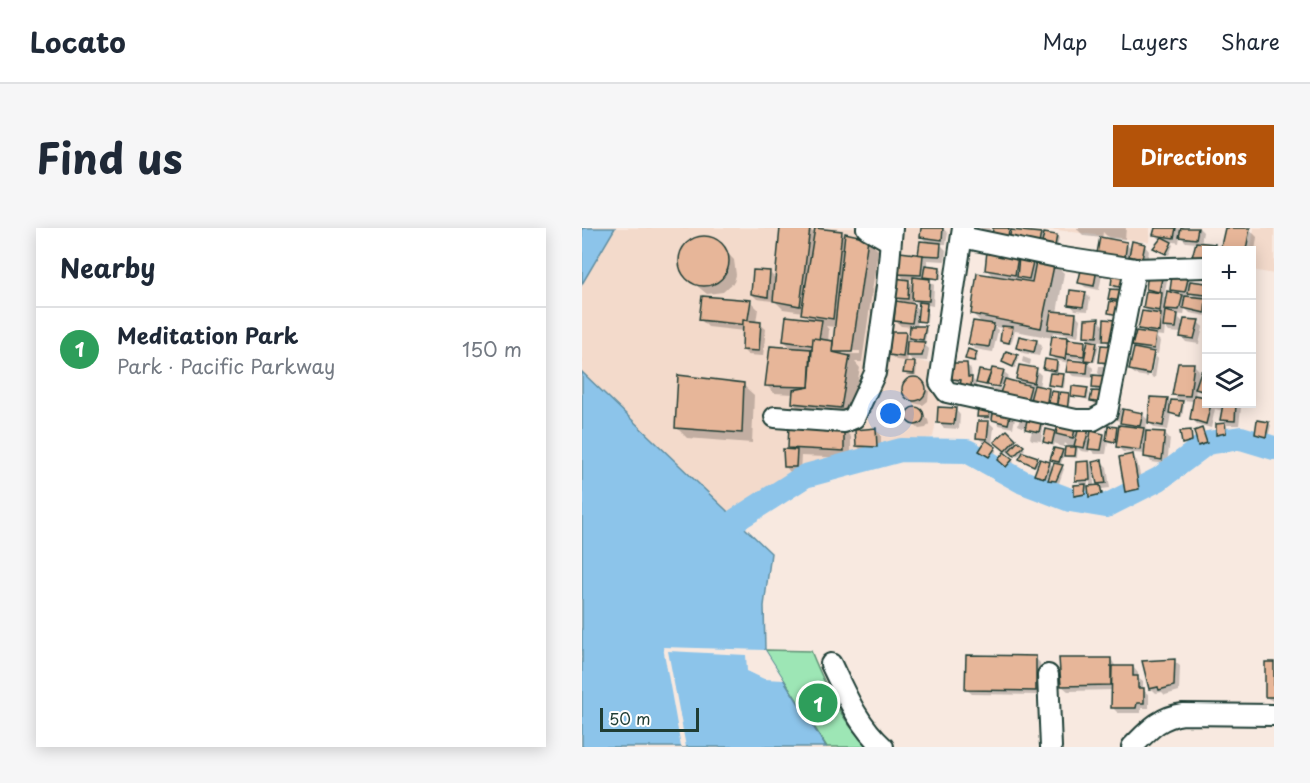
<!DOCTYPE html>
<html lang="en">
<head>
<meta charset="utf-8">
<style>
  :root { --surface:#fff; --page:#f6f6f7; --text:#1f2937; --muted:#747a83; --line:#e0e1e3; --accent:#b45309 }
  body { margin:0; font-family:"Playpen Sans",sans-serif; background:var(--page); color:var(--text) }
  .controls { position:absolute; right:18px; top:18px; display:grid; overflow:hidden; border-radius:0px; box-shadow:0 3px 15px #0003 }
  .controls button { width:54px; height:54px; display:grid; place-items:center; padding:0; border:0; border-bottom:2px solid var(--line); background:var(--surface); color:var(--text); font:30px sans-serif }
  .scale { position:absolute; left:18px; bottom:15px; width:99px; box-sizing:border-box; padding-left:6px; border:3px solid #1f3d34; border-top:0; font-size:16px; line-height:21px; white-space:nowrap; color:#1f3d34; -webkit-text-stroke:4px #fff; paint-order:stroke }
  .you { position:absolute; left:309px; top:186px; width:21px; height:21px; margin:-15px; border:4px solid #fff; border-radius:50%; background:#1a73e8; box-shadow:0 0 0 9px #1a73e833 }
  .badge { display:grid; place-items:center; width:39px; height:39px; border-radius:50%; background:var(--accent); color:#fff; font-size:20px; font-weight:700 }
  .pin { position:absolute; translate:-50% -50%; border:3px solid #fff; box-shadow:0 2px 6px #0006 }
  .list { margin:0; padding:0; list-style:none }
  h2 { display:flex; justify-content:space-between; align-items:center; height:78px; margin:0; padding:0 24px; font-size:26px }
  h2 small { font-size:20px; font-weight:400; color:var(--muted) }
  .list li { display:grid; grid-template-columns:39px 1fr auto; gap:18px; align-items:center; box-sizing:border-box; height:84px; padding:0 24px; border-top:2px solid var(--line) }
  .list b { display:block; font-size:22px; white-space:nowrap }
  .list p { margin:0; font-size:20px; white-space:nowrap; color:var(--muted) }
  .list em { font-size:20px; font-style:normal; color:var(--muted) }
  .icon { flex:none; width:33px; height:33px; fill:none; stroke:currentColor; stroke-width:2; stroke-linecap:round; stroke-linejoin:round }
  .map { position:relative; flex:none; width:692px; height:519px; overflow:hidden; border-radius:0px }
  header { display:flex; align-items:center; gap:36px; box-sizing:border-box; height:84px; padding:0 30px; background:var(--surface); border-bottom:2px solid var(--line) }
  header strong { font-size:28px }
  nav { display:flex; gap:33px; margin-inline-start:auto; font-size:21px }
  .intro { display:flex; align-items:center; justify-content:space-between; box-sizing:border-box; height:144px; padding:0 36px }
  h1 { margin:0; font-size:42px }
  .button { padding:15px 27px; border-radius:0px; background:var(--accent); color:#fff; font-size:21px; font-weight:700 }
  main { display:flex; gap:36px; padding:0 36px }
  aside { flex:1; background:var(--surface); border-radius:0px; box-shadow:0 3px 15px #0003 }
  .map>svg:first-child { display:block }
  .built { fill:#f3dacb }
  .green { fill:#9de6b5; stroke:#5e9274; stroke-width:1.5 }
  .water { fill:#8cc4ea; stroke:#608ea1; stroke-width:1.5 }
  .pier { fill:#f8e9e0 }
  .shadow { fill:#0003; fill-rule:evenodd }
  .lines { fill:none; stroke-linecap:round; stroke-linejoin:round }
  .river { stroke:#8cc4ea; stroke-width:24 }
  .building { fill:#e7b699; stroke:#1f3d34; stroke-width:1.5 }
  .minor-casing { stroke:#1f3d34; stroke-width:24 }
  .minor { stroke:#fff; stroke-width:20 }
</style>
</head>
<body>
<header>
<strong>Locato</strong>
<nav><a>Map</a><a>Layers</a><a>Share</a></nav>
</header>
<div class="intro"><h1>Find us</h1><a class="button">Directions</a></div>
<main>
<aside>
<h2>Nearby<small></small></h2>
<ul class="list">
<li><span class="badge" style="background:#2e9e5b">1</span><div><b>Meditation Park</b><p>Park · Pacific Parkway</p></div><em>150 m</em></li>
</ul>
</aside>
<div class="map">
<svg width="692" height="519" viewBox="0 0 692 519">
  <rect width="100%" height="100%" fill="#f8e9e0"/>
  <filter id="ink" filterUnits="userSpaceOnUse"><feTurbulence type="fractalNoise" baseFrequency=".0167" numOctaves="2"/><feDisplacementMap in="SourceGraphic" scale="12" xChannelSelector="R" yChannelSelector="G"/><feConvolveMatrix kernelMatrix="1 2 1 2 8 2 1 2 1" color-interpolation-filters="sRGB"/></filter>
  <g filter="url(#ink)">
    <!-- built -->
    <g class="built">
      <path d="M33,0H339L324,130L364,139L351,209L223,248L154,292L0,144V56Z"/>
      <path d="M460,0H568L567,14Z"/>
      <path d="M672,0H692V46L670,42L669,22Z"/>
    </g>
    <!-- green -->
    <path class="green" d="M183,422L229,423C240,450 264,505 290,519H245Z"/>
    <!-- water -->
    <g class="water">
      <path d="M0,0H33L0,56Z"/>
      <path d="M0,144L189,325L182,378L183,422L244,519H0Z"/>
    </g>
    <!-- pier -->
    <path class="pier" d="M81,419L183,422L202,452L182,451L165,443L164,427L86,423L104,519H99Z"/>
    <!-- shadow -->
    <g class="shadow">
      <path d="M200,0L228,1L233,7L260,5L264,9L285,12L296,22L280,134H273L278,140L269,190L222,185L211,175L212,166L192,165L184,157L211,121L202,113L228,92L221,84L201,81L191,71L190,73L175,71L170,66L188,45L195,52ZM244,98L254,99L252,115L246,114L247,102ZM261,123H278V126H261Z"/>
      <path d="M341,0H360L366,5L364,16H358L364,22L363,33L345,32V39L358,40L360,42L359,52L345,50L352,57L351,78L346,77L345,95L339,94L336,91L335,100H343L345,102L343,113L328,112V115L340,114L347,121L345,133L330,132L326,128L325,135L333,136L335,138L334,147H325L323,145L324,133L314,132L308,127L324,106L328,111L330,99L319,98L314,93L321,76L315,69L324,53L317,45L338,28L346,16L340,9ZM324,51H333L332,58ZM331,71L337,77L338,83L331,77Z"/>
      <path d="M399,0H408L409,9L399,6Z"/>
      <path d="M412,0H429L433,4L459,6L462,10L475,8L477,10L475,19L463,16L462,20L434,17Z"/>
      <path d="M494,0H544L543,11L527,10L521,4L520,11L544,16L550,22L562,17L567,23L565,35L554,33L549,28L548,34L522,29L517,24L520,10L502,8Z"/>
      <path d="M574,0H597L600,3V0H617L621,4L619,16L632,18L637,22H624V40L615,15L604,14L598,8L597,15L588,13L591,17L587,27L575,22L579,13L573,7Z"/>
      <path d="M644,0L667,1L675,9L670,46V22H639Z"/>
      <path d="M118,10L133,12L152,32L154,47L152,54L141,64L125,66L103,48L98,32L100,24L104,18Z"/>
      <path d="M435,29L438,33L472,35L482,45L475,85L494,87L499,92L496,109L471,104L470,109L502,115L506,119L510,115L504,108L516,92L523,99L533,93V149L520,148L525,152L531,178L560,186L567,193L585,171L590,176L599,174L592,167L612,137L617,142L615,157L620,145H624V167L620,166L614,160L613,169L624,170V176H654L659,180L657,197H645L646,207L638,209L636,206L635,197L645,196L640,191L641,183L633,181L629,200L615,196L610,191L613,173L598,172L602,177L600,189L589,185L586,202L573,200L565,192L564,204L583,205L588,211L585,236L569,234L564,226L541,224L536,219V216L526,214L524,226H513L508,221L507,224L499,223L496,220L495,230L485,229L483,227L488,220L483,215L482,219L477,218L473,215L472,218L465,216L463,213L472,204L475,207L478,192L509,205L521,208L525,212L535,201L538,204L545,200L540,194L529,190L531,180L515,178L510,173L517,165L511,160L513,150L491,148L486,143L487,135L473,132L468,127L471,110L433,103L429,116L421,115L419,113L421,100L412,99L416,102L411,124L393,121L388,116L401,96L391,86L413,50L405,42ZM520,110L530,119L518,133L523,138H517L516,145L520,149L510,148L511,140L504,133L513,134L517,117L512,113L520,114ZM489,130L503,132L502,135L488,134Z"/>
      <path d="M515,42L520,47L517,62L503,59L498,54Z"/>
      <path d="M548,46L542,75L536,74L541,79L539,89L530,87L528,85L533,76L528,70L537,63L530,57Z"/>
      <path d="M580,47L585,52L582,69L585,72L595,67L589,61L605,52L609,56V55L624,56V88L608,85L603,80L602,87L593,86L602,95L616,94L621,99L617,116L604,114L599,108L600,105L587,104L583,99L582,108L572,107L578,113L576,126L570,124L576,131L573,150L569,149L573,128H570L566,149L554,147L548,142L558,123L552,117L564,106L558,100L568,86L562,80L571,65L566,61ZM609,65L615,71L607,70Z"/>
      <path d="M503,65L508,70L506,83L493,82L488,76Z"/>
      <path d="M168,73L176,81L174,95L178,96L184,101L181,128L166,127L161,122L162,103L126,99L118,91Z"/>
      <path d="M438,110L455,113L460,118L457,128L441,125L435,120Z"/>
      <path d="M394,125L396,127L394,135L384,130Z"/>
      <path d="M435,128L437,130L433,140L421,134Z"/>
      <path d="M441,129L449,132L448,137L440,134Z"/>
      <path d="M475,134L477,136L475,147L483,150L482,160L467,156L470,144L462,141Z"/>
      <path d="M384,136L389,141L390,151L394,155V162L385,163L380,156L371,151Z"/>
      <path d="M454,142L459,147L457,159L467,161L479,168L487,166L489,168L486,185L420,163L412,162L407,157L406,159L396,155L398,143L410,146L421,143L427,148L425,153L442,158L435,151ZM411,156L425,158V161L411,160ZM446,157L453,159L452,163Z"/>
      <path d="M333,151L347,163L346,173L341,177L331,175L321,164L322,157L327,152Z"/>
      <path d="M161,157L172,167L170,215L105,210L94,199Z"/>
      <path d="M505,162L507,164L506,172L490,167Z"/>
      <path d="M330,181L337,182L346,192L347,196L344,200L337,201L327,192V185Z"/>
      <path d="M373,181L378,187L377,201L362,200L357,195Z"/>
      <path d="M398,181L428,185L433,190L431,200L417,197L410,189L409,191H399L397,188Z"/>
      <path d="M438,190L446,194H462L459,213L450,212L448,210L450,203L436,197Z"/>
      <path d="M407,194L412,199L410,216H406L415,222L410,230L401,225L404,215L401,214L395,209Z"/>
      <path d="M686,195L689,197L686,210L677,208L675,206Z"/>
      <path d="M261,201L269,209V230L219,228L218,243L208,244L203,238L210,223L207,220Z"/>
      <path d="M294,202L299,207V223H280L275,218Z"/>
      <path d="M620,202L626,217L619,220L617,218Z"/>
      <path d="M608,203L612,215L603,217L601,215Z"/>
      <path d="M425,204L443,221L435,229L431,225L429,227L419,219Z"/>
      <path d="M480,224L482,226L479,236L472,234L470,232Z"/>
      <path d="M422,226L432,234L427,240L418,232Z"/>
      <path d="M550,228L555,233L562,266L550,269L545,264Z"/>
      <path d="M439,231H455L459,234V233L468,235L472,240L480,239L482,241L477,255L470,253L466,249L465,251L456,249L454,247L457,240Z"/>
      <path d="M507,234L513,241L520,234L525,239L528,260L520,261L521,268L511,270L508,268V254H506L505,268L495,269L493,267L500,258L495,252ZM512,242L517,255L520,258L512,259Z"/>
      <path d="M453,430L458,435L459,467L390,466L384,461Z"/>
      <path d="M529,431L534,439H551L556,445V450L561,454V462L567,467V480H559V485H536L531,480V462L486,463L480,458Z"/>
      <path d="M592,433L598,438L597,463L583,467L580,464L574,465L569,460Z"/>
      <path d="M685,435H692V474L684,469Z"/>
    </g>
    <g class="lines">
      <!-- river -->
      <path class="river" d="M154,292L223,248L319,222L385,223L441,254L488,272L524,278L577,251L625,215L659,210L692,220"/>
    </g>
    <!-- building -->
    <g class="building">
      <path d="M198,0H228L218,78L191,73Z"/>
      <path d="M233,0L260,3L251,91L219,86Z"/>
      <path d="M339,0H361L360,12L338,9Z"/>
      <path d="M411,0H427L426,10L410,9Z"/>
      <path d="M573,0H594L592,10L571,7Z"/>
      <path d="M599,0H616L614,11L597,9Z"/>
      <path d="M643,0H668L664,22H638Z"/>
      <path d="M429,2L459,5L457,16L427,12Z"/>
      <path d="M263,5L286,10L270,124H250Z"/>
      <path d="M462,5L475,7L473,18L460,15Z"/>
      <circle cx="122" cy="33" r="25"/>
      <path d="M518,9L545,14L543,29L515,25Z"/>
      <path d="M580,9L590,14L584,26L571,20Z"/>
      <path d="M338,13L359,15L358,28L336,27Z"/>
      <path d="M550,13L563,16L560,31L547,28Z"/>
      <path d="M614,14L633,16L632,22H624V37L609,33Z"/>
      <path d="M405,23L436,28L433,47L403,42Z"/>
      <path d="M318,24L341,27L339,47L315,46Z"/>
      <path d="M455,28L473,33L459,100L389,86L395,45L450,54Z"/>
      <path d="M437,29L452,30L447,51L435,49Z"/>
      <path d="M343,37L358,39L357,51L341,49Z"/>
      <path d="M500,38L515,41L512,58L496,55Z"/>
      <path d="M171,42L188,43L186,69L169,66Z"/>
      <path d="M531,43L549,44L546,61L529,57Z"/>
      <path d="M566,44L581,46L577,64L564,61Z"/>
      <path d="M590,48L606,51L603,64L588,62Z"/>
      <path d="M331,49L348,51L347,73L330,72Z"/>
      <path d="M313,50L327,52L326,71L313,70Z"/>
      <path d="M608,53L624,55V67L606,65Z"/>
      <path d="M528,61L542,62L540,73L526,71Z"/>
      <path d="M488,62L504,64L501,79L486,77Z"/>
      <path d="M564,63L580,65L578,83L561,80Z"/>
      <path d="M585,63L601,67L597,82L582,81Z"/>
      <path d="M120,68L169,72L165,97L117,92Z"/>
      <path d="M603,68L624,70L623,85L601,80Z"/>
      <path d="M314,73L333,76L330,95L312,93Z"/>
      <path d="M528,73L540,75L537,87L526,85Z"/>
      <path d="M337,74L345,75L343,94L335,93Z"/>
      <path d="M469,83L494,85L492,104L466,101Z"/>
      <path d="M560,83L579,86L577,104L556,101Z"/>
      <path d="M583,83L596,86L594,100L581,99Z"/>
      <path d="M204,88L240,92L236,118L201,113Z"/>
      <path d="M517,90L515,109L502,108L503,91Z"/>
      <path d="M522,91L533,92V113H521Z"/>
      <path d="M602,91L617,92L612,111L598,109Z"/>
      <path d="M161,92L179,94L177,123L160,122Z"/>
      <path d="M391,93L412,96L407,119L386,116Z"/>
      <path d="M328,98H344L341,112L327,110Z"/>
      <path d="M420,98L431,99L427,115L418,113Z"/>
      <path d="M554,103L574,106L572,121L550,118Z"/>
      <path d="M309,104H324L321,129L307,127Z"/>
      <path d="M437,108L455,112L452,124L434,120Z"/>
      <path d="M470,108L486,109L483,131L467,128Z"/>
      <path d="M231,110L251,113L250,124L268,128L259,180L210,175L211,162L227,159Z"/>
      <path d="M486,111L503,113L502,128L485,126Z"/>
      <path d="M506,112L515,114L511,133L502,132Z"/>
      <path d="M325,113L343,114L340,128H324Z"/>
      <path d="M519,117L532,118L530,135L517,134Z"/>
      <path d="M188,118L229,121L227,159L183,158Z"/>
      <path d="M552,120L572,124L568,146L547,142Z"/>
      <path d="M386,121L395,124L392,133L383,131Z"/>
      <path d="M424,123L436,127L431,139L420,134Z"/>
      <path d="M463,131L475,133L474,143L461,141Z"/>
      <path d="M486,132L506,134L505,145L484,144Z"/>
      <path d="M323,134H333L332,146L321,145Z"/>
      <path d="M369,135H385L386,149H390L389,158H378L379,152L370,151Z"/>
      <path d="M596,135H612L608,168L590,167Z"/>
      <path d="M437,137L455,140L452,155L434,151Z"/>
      <path d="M410,140L422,142L417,159L405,157Z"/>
      <path d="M397,142L409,144L404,157L394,155Z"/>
      <path d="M619,143L624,144V164L613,161Z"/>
      <path d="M468,145L482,146L480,159L466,157Z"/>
      <path d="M96,147L162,155L160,205L93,200Z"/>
      <path d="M511,147L523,148L521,161L510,160Z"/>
      <circle cx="332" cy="161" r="12"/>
      <path d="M423,151L449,158L444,176L417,168Z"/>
      <path d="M452,157L467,160L464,180L447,176Z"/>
      <path d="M490,158L506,160L504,170L489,168Z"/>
      <path d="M469,163L476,164L474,182L466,180Z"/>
      <path d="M510,163L527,164L526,176L508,173Z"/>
      <path d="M478,164L487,165L485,184L475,182Z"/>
      <path d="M612,167L624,169V176H629L624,196L608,191Z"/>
      <path d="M568,169L586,170L581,198L566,195Z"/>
      <path d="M589,172L601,173L598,188L587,185Z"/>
      <path d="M641,176H654L653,193L638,192Z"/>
      <circle cx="333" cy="188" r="9"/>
      <path d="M356,179L374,180L372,196L355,195Z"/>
      <path d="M396,179H409L407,189H395Z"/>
      <path d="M412,180L429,184L426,196L410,192Z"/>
      <path d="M541,181L561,185L558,198L538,195Z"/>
      <path d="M446,188L460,191L457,204L443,201Z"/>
      <path d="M477,190L495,193L491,210L474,206Z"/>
      <path d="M675,192L687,194L684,209L673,206Z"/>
      <path d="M396,193H407L405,211L394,210Z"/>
      <path d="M207,195L262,200V223L206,220Z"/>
      <path d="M643,195L644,205L634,207V196Z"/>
      <path d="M537,197L562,200L558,222L534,219Z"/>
      <path d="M526,198L535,199L533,214L524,212Z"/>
      <path d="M497,199L507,201L502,220L492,218Z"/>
      <path d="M294,200L295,219L274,218L273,202Z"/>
      <path d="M620,200L625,215L616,218L612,203Z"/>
      <path d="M464,201L473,203L470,216L461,214Z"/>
      <path d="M425,202L434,211L423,223L412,214Z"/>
      <path d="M609,202L610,213L600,216L598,203Z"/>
      <path d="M509,203L522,206L519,222L506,221Z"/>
      <path d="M564,203L583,204L580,232L562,229Z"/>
      <path d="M404,212L414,219L407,229L397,223Z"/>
      <path d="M436,213L442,218L432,228L427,223Z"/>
      <path d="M483,219H494L493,228H482Z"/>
      <path d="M472,220L481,222L477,234L468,232Z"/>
      <path d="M201,221L215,222L214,239H202Z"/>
      <path d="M422,224L431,231L424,239L416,232Z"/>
      <path d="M441,224L456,229L452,238L437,231Z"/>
      <path d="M551,226L557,261L543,264L537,229Z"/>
      <path d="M458,231L468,234L463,250L452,247Z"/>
      <path d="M520,232L524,255L515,256L510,234Z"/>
      <path d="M507,233L508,252L493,253L494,234Z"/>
      <path d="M472,235L481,237L474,253L466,252Z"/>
      <path d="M504,256L503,266L492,268V257Z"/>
      <path d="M518,257L520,266L507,269L506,258Z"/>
      <path d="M384,427L454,428V463L383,462Z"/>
      <path d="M477,430H529V457L479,458Z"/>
      <path d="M593,431L592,458L577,462L576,459L567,461L560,433Z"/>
      <rect x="683" y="434" width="9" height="35"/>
      <path d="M530,438H551V448H556V460H562V475H555L554,480H529Z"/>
    </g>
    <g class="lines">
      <!-- minor casing -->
      <g class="minor-casing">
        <g id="minor">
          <path d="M285,0L308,13"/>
          <path d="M381,0L358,154L365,164L494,192H511L525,184L553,41"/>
          <path d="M380,9L475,29L553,41L622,39"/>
          <path d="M193,189L262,194L272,190L293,145L305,58L310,0"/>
          <path d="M249,436C263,465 276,497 301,519"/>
          <path d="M466,447L469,519"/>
          <path d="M550,519C566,503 577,489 601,486L692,487"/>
        </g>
      </g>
      <!-- minor -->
      <use href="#minor" class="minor"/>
    </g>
  </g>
</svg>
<div class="controls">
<button>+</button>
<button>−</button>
<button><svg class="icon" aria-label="layers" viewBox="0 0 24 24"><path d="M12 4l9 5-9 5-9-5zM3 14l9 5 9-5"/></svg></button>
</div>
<div class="scale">50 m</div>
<div class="you"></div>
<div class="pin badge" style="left:236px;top:475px;background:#2e9e5b">1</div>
</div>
</main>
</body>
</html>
